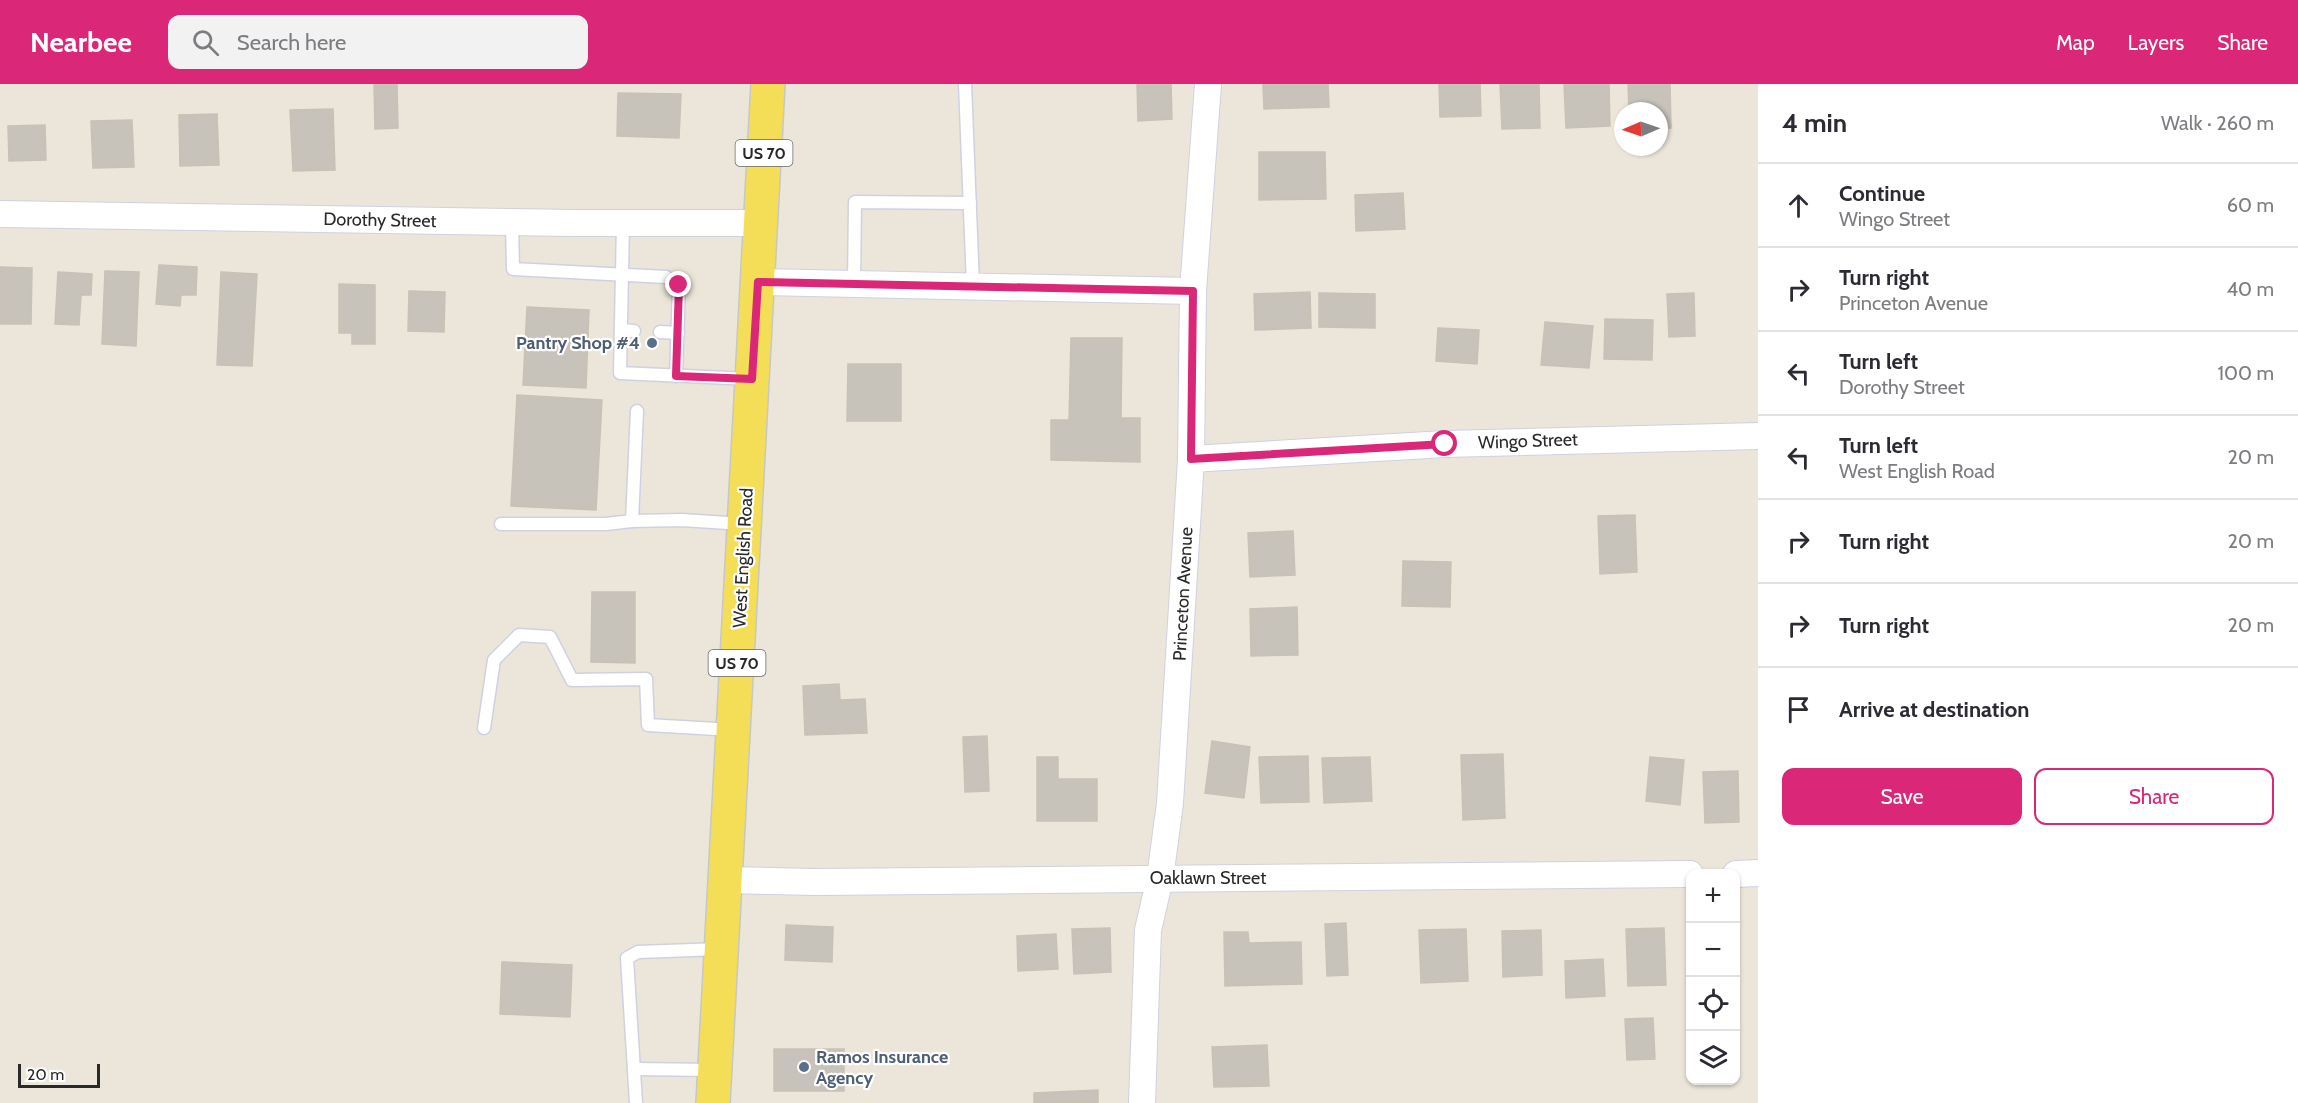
<!DOCTYPE html>
<html lang="en">
<head>
<meta charset="utf-8">
<style>
  :root { --surface:#fff; --page:#f2f2f3; --text:#2b2b33; --muted:#7c7c81; --line:#e1e1e2; --accent:#db2777 }
  body { margin:0; font-family:Cabin,sans-serif; background:var(--page); color:var(--text) }
  .controls { position:absolute; right:18px; bottom:18px; display:grid; overflow:hidden; border-radius:12px; box-shadow:0 2px 4px #0004 }
  .controls button { width:54px; height:54px; display:grid; place-items:center; padding:0; border:0; border-bottom:2px solid var(--line); background:var(--surface); color:var(--text); font:30px sans-serif }
  .compass { position:absolute; left:1614px; top:18px; width:54px; height:54px; border-radius:50%; background:var(--surface); box-shadow:0 2px 4px #0004; rotate:268deg }
  .scale { position:absolute; left:18px; bottom:15px; width:82px; box-sizing:border-box; padding-left:6px; border:3px solid #292929; border-top:0; font-size:16px; line-height:21px; white-space:nowrap; color:#292929; -webkit-text-stroke:4px #fff; paint-order:stroke }
  .stop { position:absolute; width:18px; height:18px; margin:-14px; border:4px solid #db2777; border-radius:50%; background:#fff }
  .stop.end { background:#db2777; border-color:#fff; box-shadow:0 2px 6px #0008 }
  .list { margin:0; padding:0; list-style:none }
  h2 { display:flex; justify-content:space-between; align-items:center; height:78px; margin:0; padding:0 24px; font-size:26px }
  h2 small { font-size:20px; font-weight:400; color:var(--muted) }
  .list li { display:grid; grid-template-columns:39px 1fr auto; gap:18px; align-items:center; box-sizing:border-box; height:84px; padding:0 24px; border-top:2px solid var(--line) }
  .list b { display:block; font-size:22px; white-space:nowrap }
  .list p { margin:0; font-size:20px; white-space:nowrap; color:var(--muted) }
  .list em { font-size:20px; font-style:normal; color:var(--muted) }
  .actions { display:flex; gap:12px; padding:18px 24px }
  .actions a { flex:1; padding:14px 0; border:2px solid var(--accent); border-radius:12px; text-align:center; font-size:21px; color:var(--accent) }
  .actions .main { background:var(--accent); color:#fff }
  .icon { flex:none; width:33px; height:33px; fill:none; stroke:currentColor; stroke-width:2; stroke-linecap:round; stroke-linejoin:round }
  .map { position:relative; flex:none; width:1758px; height:1019px; overflow:hidden }
  header { display:flex; align-items:center; gap:36px; box-sizing:border-box; height:84px; padding:0 30px; background:var(--accent); color:#fff }
  header strong { font-size:28px }
  nav { display:flex; gap:33px; margin-inline-start:auto; font-size:21px }
  .search { width:420px; height:54px; background:var(--page); display:flex; align-items:center; gap:15px; box-sizing:border-box; padding:0 21px; border-radius:12px; color:var(--muted); font-size:22px }
  main { display:flex }
  aside { flex:1; background:var(--surface) }
  .map>svg:first-child { display:block }
  .building { fill:#c7c2ba; stroke:#c7c2b4; stroke-width:1.5 }
  .lines { fill:none; stroke-linecap:round; stroke-linejoin:round }
  .service-casing { stroke:#cfd1e2; stroke-width:15 }
  .minor-casing { stroke:#cfd1e2; stroke-width:28 }
  .primary-casing { stroke:#c7c7c7; stroke-width:36 }
  .service { stroke:#fff; stroke-width:12 }
  .minor { stroke:#fff; stroke-width:26 }
  .primary { stroke:#f4de57; stroke-width:33 }
  .route { stroke:#db2777; stroke-width:8 }
  .service-dot { fill:#5c6f8a; stroke:#fff; stroke-width:2 }
  .labels { text-anchor:middle; stroke-width:4.5; stroke-linejoin:round; paint-order:stroke }
  .shield { fill:#fff; stroke:#696969; stroke-width:1.5 }
  .shield-label { font-size:16px; font-weight:bold; fill:#292929 }
  .street-label { font-size:18px; fill:#292929; stroke:#fff }
  .service-label { font-size:18px; font-weight:bold; fill:#4e5e75; stroke:#fff; text-anchor:end }
</style>
</head>
<body>
<header>
<strong>Nearbee</strong>
<div class="search"><svg class="icon" aria-label="search" viewBox="0 0 24 24"><circle cx="10" cy="10" r="6"/><path d="M15 15l6 6"/></svg>Search here</div>
<nav><a>Map</a><a>Layers</a><a>Share</a></nav>
</header>
<main>
<div class="map">
<svg width="1758" height="1019" viewBox="0 0 1758 1019">
  <rect width="100%" height="100%" fill="#ece6da"/>
  <!-- building -->
  <g class="building">
    <path d="M374,0H397L398,44L375,45Z"/>
    <path d="M1137,0H1171L1172,35L1138,37Z"/>
    <path d="M1263,0H1328L1329,23L1264,25Z"/>
    <path d="M1439,0H1480L1481,32L1440,33Z"/>
    <path d="M1500,0H1539L1540,44L1502,45Z"/>
    <path d="M1564,0H1609L1610,42L1566,44Z"/>
    <path d="M1628,0H1670L1671,44L1659,45V27H1629Z"/>
    <path d="M618,9L681,10L679,54L617,52Z"/>
    <path d="M333,25L335,86L293,87L290,26Z"/>
    <path d="M217,30L219,81L180,82L179,31Z"/>
    <path d="M132,36L134,83L93,84L91,37Z"/>
    <path d="M45,41L46,76L9,77L8,42Z"/>
    <path d="M1259,68H1325L1326,115L1259,116Z"/>
    <path d="M1403,109L1405,145L1356,147L1355,111Z"/>
    <path d="M159,181L197,183L196,211H181L180,222L156,220Z"/>
    <path d="M0,183L32,184L31,240H0Z"/>
    <path d="M105,187L139,188L136,262L102,260Z"/>
    <path d="M58,188L92,190L91,211H81L79,241L55,240Z"/>
    <path d="M221,188L257,190L252,282L217,281Z"/>
    <path d="M339,200L375,201V260H352V249H339Z"/>
    <path d="M409,207L445,208L444,248L408,247Z"/>
    <path d="M1310,208L1311,244L1255,246L1254,210Z"/>
    <path d="M1319,209L1375,210V244L1319,243Z"/>
    <path d="M1694,209L1695,252L1669,253L1667,210Z"/>
    <path d="M527,223L589,226L586,304L523,301Z"/>
    <path d="M1605,235L1653,236L1652,276L1604,275Z"/>
    <path d="M1545,238L1593,242L1589,284L1541,281Z"/>
    <path d="M1438,244L1479,246L1477,280L1436,277Z"/>
    <path d="M1071,254H1122L1121,334H1140V378L1051,376V336H1069Z"/>
    <path d="M848,280H901V337H847Z"/>
    <path d="M517,311L602,316L596,426L511,422Z"/>
    <path d="M1635,431L1637,488L1600,490L1598,432Z"/>
    <path d="M1293,447L1295,491L1250,493L1248,449Z"/>
    <path d="M1403,477L1451,478L1450,523L1402,522Z"/>
    <path d="M592,508H635V579L591,578Z"/>
    <path d="M1297,523L1298,571L1251,572L1250,525Z"/>
    <path d="M839,600L840,616L865,615L867,649L805,651L803,602Z"/>
    <path d="M987,652L989,707L965,708L963,653Z"/>
    <path d="M1212,657L1250,663L1244,714L1205,709Z"/>
    <path d="M1503,670L1505,734L1463,736L1461,671Z"/>
    <path d="M1308,672L1309,718L1261,719L1259,673Z"/>
    <path d="M1037,673H1058V695H1097V737H1037Z"/>
    <path d="M1370,673L1372,717L1324,719L1322,674Z"/>
    <path d="M1650,673L1684,676L1680,721L1646,717Z"/>
    <path d="M1738,687L1739,738L1705,739L1703,688Z"/>
    <path d="M1346,839L1348,891L1327,892L1325,840Z"/>
    <path d="M786,841L833,843L832,878L785,876Z"/>
    <path d="M1110,844L1111,888L1074,890L1072,845Z"/>
    <path d="M1664,844L1666,901L1628,902L1626,845Z"/>
    <path d="M1466,845L1468,897L1421,899L1419,846Z"/>
    <path d="M1541,846L1542,891L1503,893L1502,847Z"/>
    <path d="M1224,848H1248L1249,859L1301,858L1302,900L1225,902Z"/>
    <path d="M1056,850L1058,885L1018,887L1017,852Z"/>
    <path d="M1603,875L1605,912L1566,914L1565,877Z"/>
    <path d="M502,878L572,881L570,933L500,930Z"/>
    <path d="M1653,934L1655,975L1627,976L1625,935Z"/>
    <path d="M1267,961L1269,1002L1214,1003L1212,963Z"/>
    <rect x="774" y="965" width="70" height="42"/>
    <path d="M1098,1006V1019H1034V1009Z"/>
  </g>
  <g class="lines">
    <!-- service casing -->
    <g class="service-casing">
      <g id="service">
        <path d="M965,0L973,202"/>
        <path d="M512,139L513,185L666,193L679,201L676,292"/>
        <path d="M623,139L620,289L751,295"/>
        <path d="M854,200L855,118L970,119"/>
        <path d="M621,246L634,247"/>
        <path d="M660,248L678,249"/>
        <path d="M637,327L632,437L682,436L743,440"/>
        <path d="M501,440H606L632,437"/>
        <path d="M484,644L494,576L519,551L550,553L572,596L646,595L648,641L733,646"/>
        <path d="M634,985L714,986"/>
        <path d="M636,1019L627,874L638,868L720,865"/>
      </g>
    </g>
    <!-- minor casing -->
    <g class="minor-casing">
      <g id="minor">
        <path d="M0,130L573,139H761"/>
        <path d="M758,198L1193,207"/>
        <path d="M1191,375L1445,360L1758,352"/>
        <path d="M1736,790L1758,789"/>
        <path d="M726,796L813,798L1690,790"/>
        <path d="M1142,1019L1148,846L1160,794L1170,719L1191,375L1193,207L1208,0"/>
      </g>
    </g>
    <!-- primary casing -->
    <g class="primary-casing">
      <path id="primary" d="M713,1019L768,0"/>
    </g>
    <!-- service -->
    <use href="#service" class="service"/>
    <!-- minor -->
    <use href="#minor" class="minor"/>
    <!-- primary -->
    <use href="#primary" class="primary"/>
  </g>
  <g class="lines">
    <!-- route -->
    <path class="route" d="M679,201L676,292L752,295L758,198L1193,207L1191,375L1445,360"/>
  </g>
  <!-- markers -->
  <g class="service-dot">
    <circle cx="652" cy="259" r="6"/>
    <circle cx="804" cy="983" r="6"/>
  </g>
  <g class="labels">
    <!-- shield labels -->
    <g class="shield">
      <rect x="735.5" y="56" width="57" height="26" rx="4.5"/>
      <rect x="708.5" y="566" width="57" height="26" rx="4.5"/>
    </g>
    <g class="shield-label">
      <text x="764" y="75">US 70</text>
      <text x="737" y="585">US 70</text>
    </g>
    <!-- street labels -->
    <g class="street-label">
      <text transform="translate(380 136) rotate(1)" y="6">Dorothy Street</text>
      <text transform="translate(1528 357) rotate(-2)" y="6">Wingo Street</text>
      <text transform="translate(743 474) rotate(-87)" y="6">West English Road</text>
      <text transform="translate(1183 510) rotate(-87)" y="6">Princeton Avenue</text>
      <text x="1208" y="800">Oaklawn Street</text>
    </g>
    <!-- service labels -->
    <g class="service-label">
      <text x="640" y="265">Pantry Shop #4</text>
      <text x="816" y="979" text-anchor="start">Ramos Insurance<tspan x="816" dy="21">Agency</tspan></text>
    </g>
  </g>
</svg>
<div class="controls">
<button>+</button>
<button>−</button>
<button><svg class="icon" aria-label="locate" viewBox="0 0 24 24"><circle cx="12" cy="12" r="6"/><path d="M12 2v4M12 18v4M2 12h4M18 12h4"/></svg></button>
<button><svg class="icon" aria-label="layers" viewBox="0 0 24 24"><path d="M12 4l9 5-9 5-9-5zM3 14l9 5 9-5"/></svg></button>
</div>
<svg class="compass" viewBox="-18 -18 36 36"><path d="M0-13l5 13h-10z" fill="#e53935"/><path d="M0 13l5-13h-10z" fill="#7c7c81"/></svg>
<div class="scale">20 m</div>
<div class="stop" style="left:1445px;top:360px"></div>
<div class="stop end" style="left:679px;top:201px"></div>
</div>
<aside>
<h2>4 min<small>Walk · 260 m</small></h2>
<ul class="list">
<li><svg class="icon" aria-label="ahead" viewBox="0 0 24 24"><path d="M12 20V5M6 11l6-6 6 6"/></svg><div><b>Continue</b><p>Wingo Street</p></div><em>60 m</em></li>
<li><svg class="icon" aria-label="right" viewBox="0 0 24 24"><path d="M7 20v-9h11M14 6l5 5-5 5"/></svg><div><b>Turn right</b><p>Princeton Avenue</p></div><em>40 m</em></li>
<li><svg class="icon" aria-label="left" viewBox="0 0 24 24"><path d="M17 20v-9H6M10 6l-5 5 5 5"/></svg><div><b>Turn left</b><p>Dorothy Street</p></div><em>100 m</em></li>
<li><svg class="icon" aria-label="left" viewBox="0 0 24 24"><path d="M17 20v-9H6M10 6l-5 5 5 5"/></svg><div><b>Turn left</b><p>West English Road</p></div><em>20 m</em></li>
<li><svg class="icon" aria-label="right" viewBox="0 0 24 24"><path d="M7 20v-9h11M14 6l5 5-5 5"/></svg><div><b>Turn right</b></div><em>20 m</em></li>
<li><svg class="icon" aria-label="right" viewBox="0 0 24 24"><path d="M7 20v-9h11M14 6l5 5-5 5"/></svg><div><b>Turn right</b></div><em>20 m</em></li>
<li><svg class="icon" aria-label="arrive" viewBox="0 0 24 24"><path d="M6 21V4h12l-3 4 3 4H6"/></svg><div><b>Arrive at destination</b></div></li>
</ul>
<div class="actions"><a class="main">Save</a><a>Share</a></div>
</aside>
</main>
</body>
</html>
